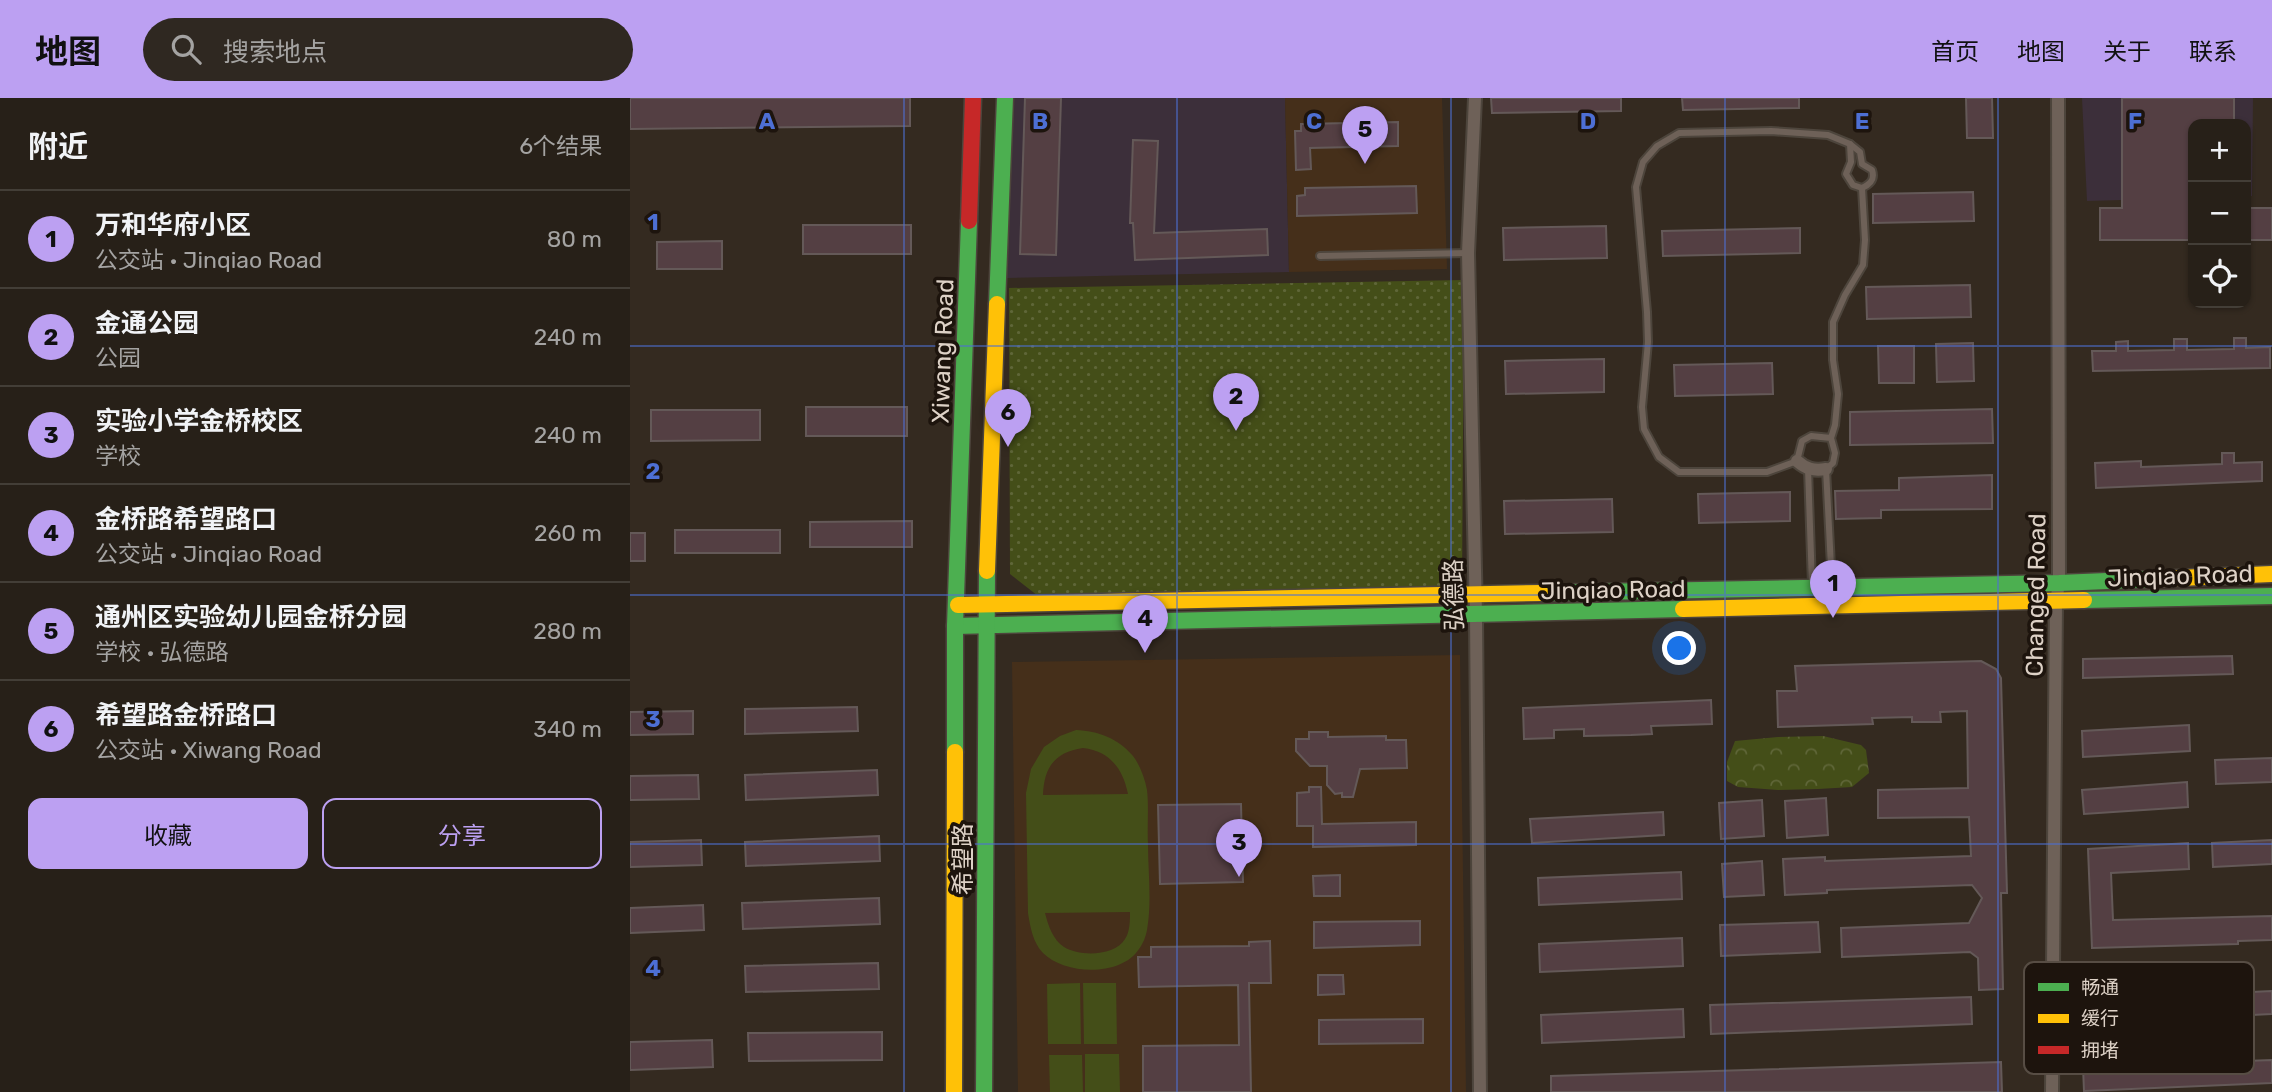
<!DOCTYPE html>
<html lang="zh">
<head>
<meta charset="utf-8">
<style>
  :root { --surface:#272018; --page:#2f2821; --text:#f1f3f6; --muted:#a4a3a2; --line:#433e37; --accent:#bca0f2 }
  body { margin:0; font-family:Rubik,"Noto Sans SC",sans-serif; background:var(--page); color:var(--text) }
  .controls { position:absolute; right:21px; top:21px; display:grid; overflow:hidden; border-radius:14px; box-shadow:0 2px 5px #0004 }
  .controls button { width:63px; height:63px; display:grid; place-items:center; padding:0; border:0; border-bottom:2px solid var(--line); background:var(--surface); color:var(--text); font:35px sans-serif }
  .you { position:absolute; left:1050px; top:551px; width:24px; height:24px; margin:-18px; border:5px solid #fff; border-radius:50%; background:#1a73e8; box-shadow:0 0 0 10px #1a73e833 }
  .badge { display:grid; place-items:center; width:46px; height:46px; border-radius:50%; background:var(--accent); color:#111; font-size:23px; font-weight:700 }
  .pin { position:absolute; translate:-50% -58px; filter:drop-shadow(0 2px 4px #0008) }
  .pin::after { content:''; position:absolute; top:37px; width:24px; height:21px; background:inherit; clip-path:polygon(0 0,100% 0,50% 100%) }
  .list { margin:0; padding:0; list-style:none }
  h2 { display:flex; justify-content:space-between; align-items:center; height:91px; margin:0; padding:0 28px; font-size:30px }
  h2 small { font-size:23px; font-weight:400; color:var(--muted) }
  .list li { display:grid; grid-template-columns:46px 1fr auto; gap:21px; align-items:center; box-sizing:border-box; height:98px; padding:0 28px; border-top:2px solid var(--line) }
  .list b { display:block; font-size:26px; white-space:nowrap }
  .list p { margin:0; font-size:23px; white-space:nowrap; color:var(--muted) }
  .list em { font-size:23px; font-style:normal; color:var(--muted) }
  .actions { display:flex; gap:14px; padding:21px 28px }
  .actions a { flex:1; padding:16px 0; border:2px solid var(--accent); border-radius:14px; text-align:center; font-size:24px; color:var(--accent) }
  .actions .main { background:var(--accent); color:#111 }
  .icon { flex:none; width:38px; height:38px; fill:none; stroke:currentColor; stroke-width:2; stroke-linecap:round; stroke-linejoin:round }
  .map { position:relative; flex:none; width:1642px; height:994px; overflow:hidden }
  header { display:flex; align-items:center; gap:42px; box-sizing:border-box; height:98px; padding:0 35px; background:var(--accent); color:#111 }
  header strong { font-size:33px }
  nav { display:flex; gap:38px; margin-inline-start:auto; font-size:24px }
  .search { width:490px; height:63px; background:var(--page); display:flex; align-items:center; gap:18px; box-sizing:border-box; padding:0 24px; border-radius:38px; color:var(--muted); font-size:26px }
  main { display:flex }
  aside { flex:1; background:var(--surface) }
  .map>svg:first-child { display:block }
  .commercial { fill:#3c2f3a }
  .built { fill:#452f1a }
  .green { fill:url(#green-dots) }
  .forest { fill:url(#forest-crowns) }
  .pitch { fill:#444e18; fill-rule:evenodd }
  .building { fill:#543f43; stroke:#645958; stroke-width:2 }
  .lines { fill:none; stroke-linecap:round; stroke-linejoin:round }
  .lane-casing { stroke:#4d453c; stroke-width:10 }
  .street-casing { stroke:#4d453c; stroke-width:16 }
  .fast-casing { stroke:#4d453c; stroke-width:19 }
  .slow-casing { stroke:#4d453c; stroke-width:19 }
  .jam-casing { stroke:#4d453c; stroke-width:19 }
  .lane { stroke:#6e6158; stroke-width:6 }
  .street { stroke:#6e6158; stroke-width:12 }
  .fast { stroke:#4caf50; stroke-width:16 }
  .slow { stroke:#ffc107; stroke-width:16 }
  .jam { stroke:#c62828; stroke-width:16 }
  .grid { fill:none; stroke:#4d6fd4; stroke-width:2; stroke-opacity:0.55 }
  .labels { text-anchor:middle; stroke-width:7; stroke-linejoin:round; paint-order:stroke }
  .street-label { font-size:24px; fill:#ddd1c6; stroke:#1d140d }
  .key { fill:#1d140d; stroke:#574d44; stroke-width:2 }
  .key-label { font-size:19px; fill:#ddd1c6 }
  .grid-label { font-size:23px; text-anchor:middle; font-weight:bold; fill:#4d6fd4; stroke:#1d140d; stroke-width:7; stroke-linejoin:round; paint-order:stroke }
</style>
</head>
<body>
<header>
<strong>地图</strong>
<div class="search"><svg class="icon" aria-label="search" viewBox="0 0 24 24"><circle cx="10" cy="10" r="6"/><path d="M15 15l6 6"/></svg>搜索地点</div>
<nav><a>首页</a><a>地图</a><a>关于</a><a>联系</a></nav>
</header>
<main>
<aside>
<h2>附近<small>6个结果</small></h2>
<ul class="list">
<li><span class="badge">1</span><div><b>万和华府小区</b><p>公交站 · Jinqiao Road</p></div><em>80 m</em></li>
<li><span class="badge">2</span><div><b>金通公园</b><p>公园</p></div><em>240 m</em></li>
<li><span class="badge">3</span><div><b>实验小学金桥校区</b><p>学校</p></div><em>240 m</em></li>
<li><span class="badge">4</span><div><b>金桥路希望路口</b><p>公交站 · Jinqiao Road</p></div><em>260 m</em></li>
<li><span class="badge">5</span><div><b>通州区实验幼儿园金桥分园</b><p>学校 · 弘德路</p></div><em>280 m</em></li>
<li><span class="badge">6</span><div><b>希望路金桥路口</b><p>公交站 · Xiwang Road</p></div><em>340 m</em></li>
</ul>
<div class="actions"><a class="main">收藏</a><a>分享</a></div>
</aside>
<div class="map">
<svg width="1642" height="994" viewBox="0 0 1642 994">
  <defs>
    <pattern id="green-dots" width="8" height="8" patternUnits="userSpaceOnUse" patternTransform="scale(1.75)"><rect width="8" height="8" fill="#444e18"/><path d="M2 2h.1M6 6h.1" fill="none" stroke="#5f6638" stroke-width="1.8" stroke-linecap="round"/></pattern>
    <pattern id="forest-crowns" width="20" height="18" patternUnits="userSpaceOnUse" patternTransform="scale(1.75)"><rect width="20" height="18" fill="#444e18"/><path d="M2 6a3 3 0 1 1 6 0M12 15a3 3 0 1 1 6 0" fill="none" stroke="#5f6638"/></pattern>
  </defs>
  <rect width="100%" height="100%" fill="#342a20"/>
  <!-- commercial -->
  <g class="commercial">
    <path d="M381,0H655L659,174L377,180Z"/>
    <path d="M1452,0H1623L1622,98H1616V26H1563V100L1457,103Z"/>
  </g>
  <!-- built -->
  <g class="built">
    <path d="M655,0H812L817,171L659,174Z"/>
    <path d="M830,557L836,994H388L382,564Z"/>
  </g>
  <!-- green -->
  <path class="green" d="M834,182L832,491L412,501L380,476L379,190Z"/>
  <!-- forest -->
  <path class="forest" d="M1193,638L1231,647L1236,652L1239,675L1222,689L1188,691L1148,692L1108,689L1097,683V664L1105,643L1148,639Z"/>
  <!-- pitch -->
  <g class="pitch">
    <path d="M446,632C468,633 488,640 503,658C510,667 515,681 517,692C519,709 517,729 518,746C518,774 522,804 517,832C516,838 513,846 509,851C491,879 435,877 413,855C403,845 400,828 398,815L396,695L401,671L414,649L430,638ZM453,650C480,653 493,671 498,696L413,697C414,669 425,654 453,650ZM500,814C500,822 500,834 495,841C485,858 450,859 434,849C423,842 418,827 415,815Z"/>
    <path d="M450,885L451,946H418L417,886Z"/>
    <path d="M453,885H486L487,946H454Z"/>
    <path d="M455,956H489L490,994H455Z"/>
    <path d="M419,957H452L453,994H420Z"/>
  </g>
  <!-- building -->
  <g class="building">
    <path d="M0,0H280V28L0,31Z"/>
    <path d="M395,0H431L426,157L390,156Z"/>
    <path d="M861,0H991V13L862,15Z"/>
    <path d="M1052,0H1169V10L1053,12Z"/>
    <path d="M1336,0H1362L1363,40H1337Z"/>
    <path d="M1492,0H1604V26H1563V142H1470V110H1492Z"/>
    <path d="M768,24V48L680,50L681,71L666,72L665,33H671V26Z"/>
    <path d="M503,42L528,43L524,135L637,131L638,157L505,162L503,125H500Z"/>
    <path d="M786,88L787,115L667,118V98L675,97V90Z"/>
    <path d="M1343,94L1344,123L1243,125V96Z"/>
    <rect x="1616" y="110" width="26" height="32"/>
    <rect x="173" y="127" width="108" height="29"/>
    <path d="M976,128L977,160L874,162L873,130Z"/>
    <path d="M1170,130V155L1033,158L1032,133Z"/>
    <path d="M92,143V171H27V144Z"/>
    <path d="M1340,187L1341,219L1237,221L1236,189Z"/>
    <path d="M1604,240H1616V250L1640,249V270L1463,273L1462,253H1486V244L1498,243V253L1544,252V241H1557V252L1604,251Z"/>
    <path d="M1343,245L1344,283L1307,284L1306,246Z"/>
    <path d="M1248,248H1284V285H1249Z"/>
    <path d="M974,261V294L876,296L875,263Z"/>
    <path d="M1142,265L1143,296L1045,298L1044,267Z"/>
    <rect x="176" y="309" width="101" height="29"/>
    <path d="M1362,311L1363,345L1220,347V314Z"/>
    <path d="M21,312H130V342L21,343Z"/>
    <path d="M1592,355H1604V365L1632,364V383L1466,390L1465,365L1511,363V369L1592,366Z"/>
    <path d="M1362,377V411L1251,412V420L1206,421L1205,393L1269,392V380Z"/>
    <path d="M1160,394V423L1069,425L1068,396Z"/>
    <path d="M982,401L983,434L875,436L874,403Z"/>
    <path d="M282,423V449H180V424Z"/>
    <rect x="45" y="432" width="105" height="23"/>
    <rect x="0" y="435" width="15" height="28"/>
    <path d="M1602,558L1603,576L1453,580V561Z"/>
    <path d="M1351,563L1366,571L1371,580L1377,795H1371L1373,891L1349,892L1348,860L1340,854L1212,859L1211,830L1339,825L1352,800L1342,787L1197,792V795L1155,797L1153,761L1195,759V763L1341,758L1339,719L1248,720V692L1338,690L1337,613L1310,614L1311,624H1282V619L1242,620L1243,626L1148,629L1147,593H1167L1165,568Z"/>
    <path d="M1081,602L1082,626L1021,628L1022,636L1001,637L954,638V631L924,632V640L894,641L893,610Z"/>
    <path d="M227,609L228,633L115,636V611Z"/>
    <path d="M63,613V636L0,637V614Z"/>
    <path d="M1559,627L1560,653L1453,659L1452,633Z"/>
    <path d="M679,634H698V639L756,638V642H776L777,670L730,671L723,699H712V695L705,696L697,687V668H680L666,653V641H679Z"/>
    <path d="M1642,660V684L1586,686L1585,662Z"/>
    <path d="M247,672L248,697L116,702L115,677Z"/>
    <path d="M68,677L69,701L0,702V678Z"/>
    <path d="M1557,684L1558,709L1454,716L1452,692Z"/>
    <path d="M679,689H691L692,726L786,724V747L683,749V728H667V695L679,694Z"/>
    <path d="M1196,700L1198,737L1157,740L1155,703Z"/>
    <path d="M1132,702L1134,738L1091,741L1089,705Z"/>
    <path d="M611,706L613,784L530,786L528,707Z"/>
    <path d="M1033,714L1034,737L902,745L900,721Z"/>
    <path d="M249,738L250,763L116,768L115,744Z"/>
    <path d="M71,742L72,767L0,769V744Z"/>
    <path d="M1642,742V766L1583,769L1582,745Z"/>
    <path d="M1558,745L1559,771L1481,775L1483,822L1642,818V842L1608,843V846L1462,850L1458,751Z"/>
    <path d="M1132,763L1134,797L1094,799L1092,766Z"/>
    <path d="M1051,774L1052,801L909,807L908,780Z"/>
    <path d="M710,777V798H684L683,778Z"/>
    <path d="M249,800L250,826L113,831L112,805Z"/>
    <path d="M73,807L74,832L0,835V810Z"/>
    <path d="M790,823V847L684,850V824Z"/>
    <path d="M1188,824L1190,854L1091,858L1090,827Z"/>
    <path d="M1052,840L1053,868L910,874L909,846Z"/>
    <path d="M640,843L641,885H619L621,994H513V948L609,947L608,887L509,889L508,859H521V849L619,848V844Z"/>
    <path d="M248,865L249,891L116,894L115,868Z"/>
    <path d="M688,877H713L714,896L688,897Z"/>
    <path d="M1642,893V916L1580,919L1579,896Z"/>
    <path d="M1341,899L1342,926L1081,936L1080,907Z"/>
    <path d="M1053,911L1054,939L912,945L911,917Z"/>
    <path d="M793,921V945L689,946V922Z"/>
    <path d="M252,934V962L119,963L118,935Z"/>
    <path d="M82,942L83,969L0,972V944Z"/>
    <path d="M1642,962V985L1454,993L1453,969Z"/>
    <path d="M1371,964L1372,994H921V978Z"/>
  </g>
  <g class="lines">
    <!-- lane casing -->
    <g class="lane-casing">
      <g id="lane">
        <path d="M1220,46L1221,64L1216,76L1223,87L1232,90"/>
        <path d="M690,158L838,155"/>
        <path d="M1201,340L1181,338L1172,343L1167,363L1137,374H1049L1029,359L1014,331L1012,309L1018,244L1017,214L1006,89L1013,64L1027,48L1049,35L1141,33L1198,37L1220,46L1230,54L1232,66L1242,72C1245,81 1241,86 1232,90L1235,142L1233,167L1215,197L1203,224V262L1208,296L1205,327L1201,340L1205,355L1203,365L1196,371L1202,488"/>
        <path d="M1178,370L1182,487"/>
      </g>
    </g>
    <!-- street casing -->
    <g class="street-casing">
      <g id="street">
        <path d="M845,0L838,155L846,517L850,994"/>
        <path d="M1167,363C1176,371 1184,373 1196,371"/>
        <path d="M1422,994L1426,504L1429,485L1428,0"/>
      </g>
    </g>
    <!-- fast casing -->
    <g class="fast-casing">
      <g id="fast">
        <path d="M367,206L375,0"/>
        <path d="M911,495L1429,485L1525,481"/>
        <path d="M1454,502L1642,498"/>
        <path d="M325,528L1053,511"/>
        <path d="M325,654V528L339,123"/>
        <path d="M354,994L357,473"/>
      </g>
    </g>
    <!-- slow casing -->
    <g class="slow-casing">
      <g id="slow">
        <path d="M357,473L367,206"/>
        <path d="M1525,481L1642,476"/>
        <path d="M328,507L911,495"/>
        <path d="M1053,511L1454,502"/>
        <path d="M324,994L325,654"/>
      </g>
    </g>
    <!-- jam casing -->
    <g class="jam-casing">
      <path id="jam" d="M339,123L343,0"/>
    </g>
    <!-- lane -->
    <use href="#lane" class="lane"/>
    <!-- street -->
    <use href="#street" class="street"/>
    <!-- fast -->
    <use href="#fast" class="fast"/>
    <!-- slow -->
    <use href="#slow" class="slow"/>
    <!-- jam -->
    <use href="#jam" class="jam"/>
  </g>
  <!-- grid -->
  <path class="grid" d="M274,0V994M547,0V994M821,0V994M1095,0V994M1368,0V994M0,248H1642M0,497H1642M0,746H1642"/>
  <g class="labels">
    <!-- street labels -->
    <g class="street-label">
      <text transform="translate(313 253) rotate(-88)" y="8">Xiwang Road</text>
      <text transform="translate(1550 478) rotate(-2)" y="8">Jinqiao Road</text>
      <text transform="translate(983 492) rotate(-1)" y="8">Jinqiao Road</text>
      <text transform="translate(824 497) rotate(-91)" y="8">弘德路</text>
      <text transform="translate(1406 497) rotate(-89)" y="8">Changed Road</text>
      <text transform="translate(333 761) rotate(-90)" y="8">希望路</text>
    </g>
  </g>
  <!-- legend -->
  <rect x="1394" y="864" width="230" height="112" rx="10" class="key"/>
  <rect x="1408" y="885" width="31" height="8" fill="#4caf50"/>
  <rect x="1408" y="916" width="31" height="9" fill="#ffc107"/>
  <rect x="1408" y="948" width="31" height="8" fill="#c62828"/>
  <g class="key-label">
    <text x="1451" y="896">畅通</text>
    <text x="1451" y="927">缓行</text>
    <text x="1451" y="959">拥堵</text>
  </g>
  <g class="grid-label">
    <text x="137" y="31">A</text>
    <text x="410" y="31">B</text>
    <text x="684" y="31">C</text>
    <text x="958" y="31">D</text>
    <text x="1232" y="31">E</text>
    <text x="1505" y="31">F</text>
    <text x="23" y="132">1</text>
    <text x="23" y="381">2</text>
    <text x="23" y="629">3</text>
    <text x="23" y="878">4</text>
  </g>
</svg>
<div class="controls">
<button>+</button>
<button>−</button>
<button><svg class="icon" aria-label="locate" viewBox="0 0 24 24"><circle cx="12" cy="12" r="6"/><path d="M12 2v4M12 18v4M2 12h4M18 12h4"/></svg></button>
</div>
<div class="you"></div>
<div class="pin badge" style="left:1203px;top:520px">1</div>
<div class="pin badge" style="left:606px;top:333px">2</div>
<div class="pin badge" style="left:609px;top:779px">3</div>
<div class="pin badge" style="left:515px;top:555px">4</div>
<div class="pin badge" style="left:735px;top:66px">5</div>
<div class="pin badge" style="left:378px;top:349px">6</div>
</div>
</main>
</body>
</html>
